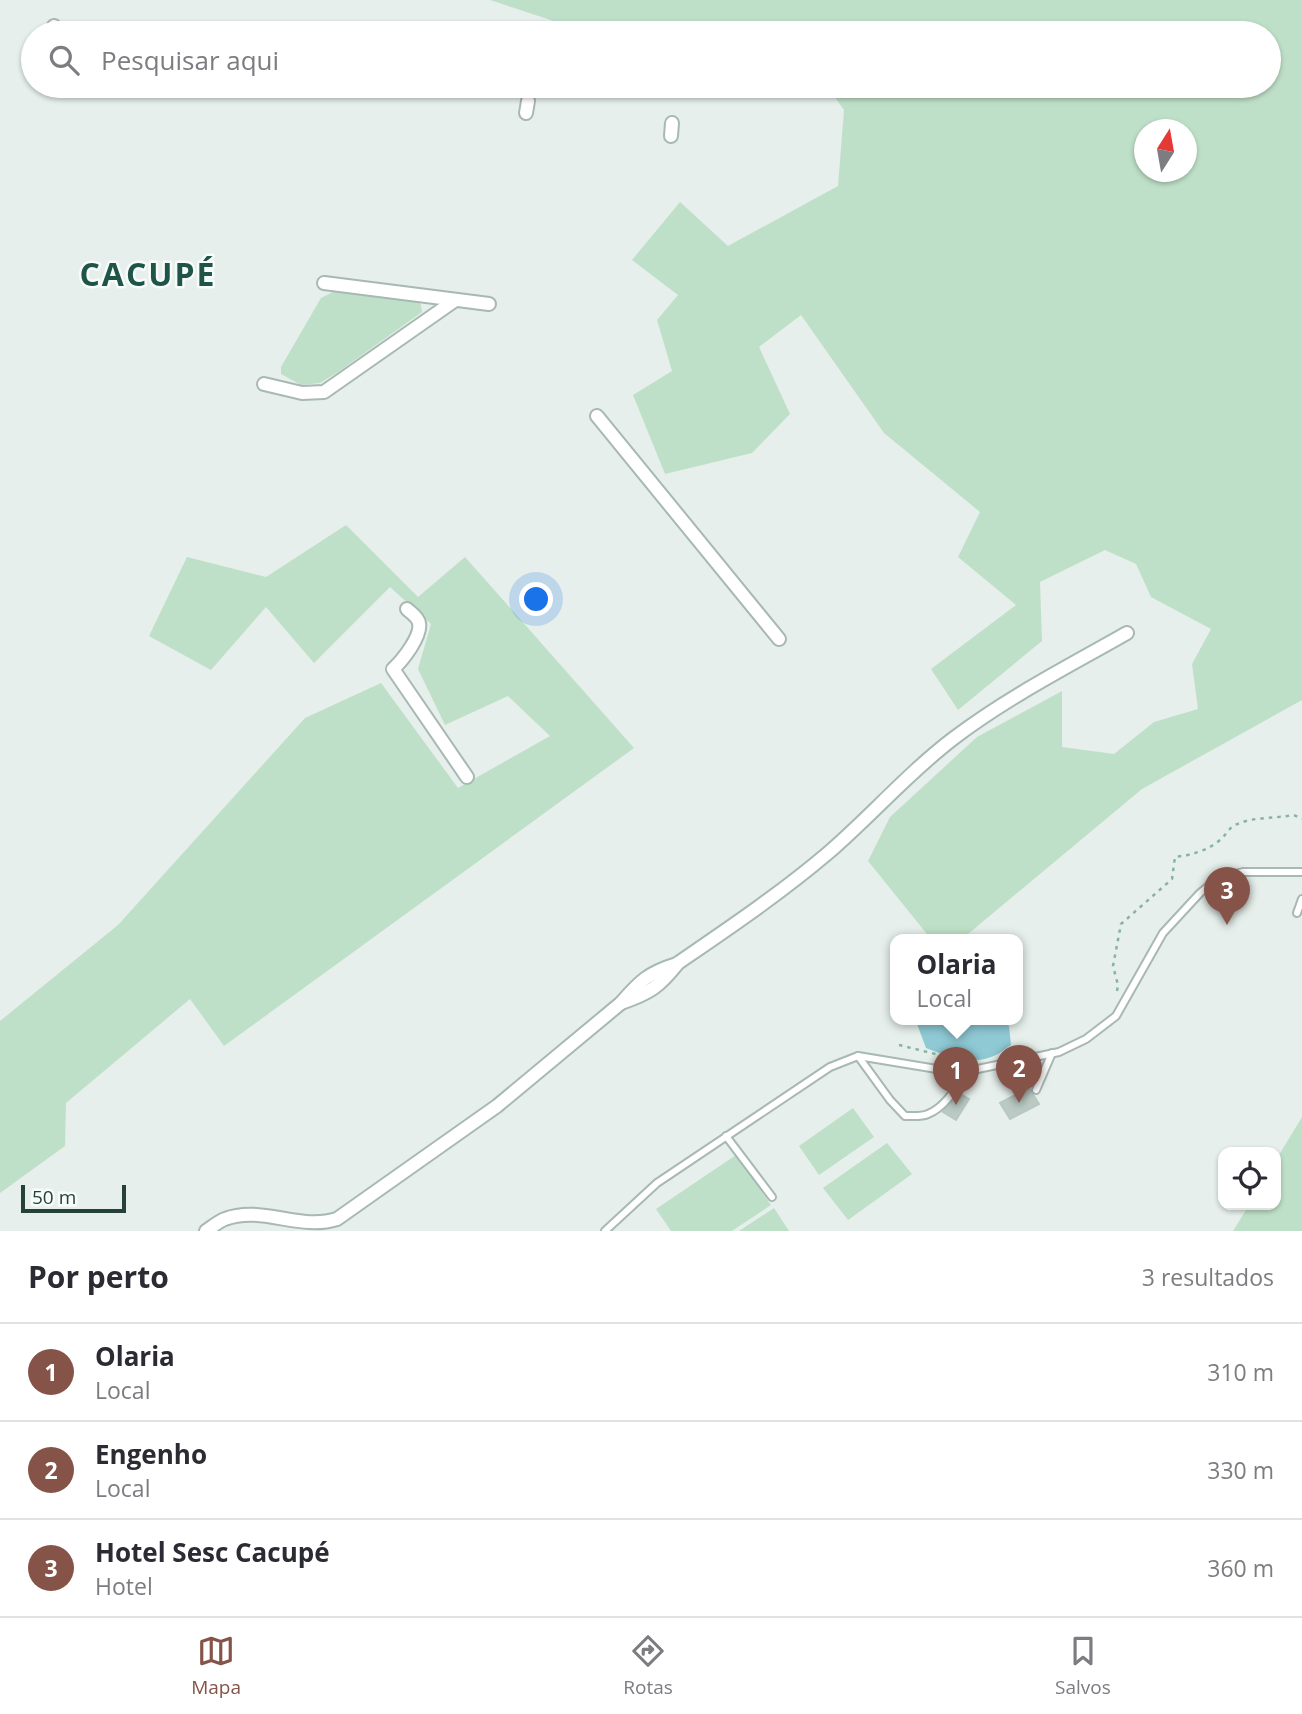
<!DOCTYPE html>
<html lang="pt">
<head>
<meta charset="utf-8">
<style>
  :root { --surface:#fff; --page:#f2f2f3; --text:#2b2b33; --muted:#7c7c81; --line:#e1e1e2; --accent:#855347 }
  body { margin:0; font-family:"Open Sans",sans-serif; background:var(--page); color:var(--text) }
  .controls { position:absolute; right:21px; bottom:21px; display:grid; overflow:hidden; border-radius:14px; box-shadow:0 2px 5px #0004 }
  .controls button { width:63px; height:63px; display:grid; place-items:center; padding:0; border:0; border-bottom:2px solid var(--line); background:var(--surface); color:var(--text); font:35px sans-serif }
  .compass { position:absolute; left:1134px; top:119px; width:63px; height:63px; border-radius:50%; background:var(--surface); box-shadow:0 2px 5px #0004; rotate:11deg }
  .scale { position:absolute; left:21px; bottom:18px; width:105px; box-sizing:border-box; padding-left:7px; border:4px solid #24423a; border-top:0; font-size:19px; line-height:24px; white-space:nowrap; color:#24423a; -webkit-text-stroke:5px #f7fbf9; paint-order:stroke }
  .you { position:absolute; left:537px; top:600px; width:24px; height:24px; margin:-18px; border:5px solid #fff; border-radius:50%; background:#1a73e8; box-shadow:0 0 0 10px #1a73e833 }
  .badge { display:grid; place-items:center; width:46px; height:46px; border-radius:50%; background:var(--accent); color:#fff; font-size:23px; font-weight:700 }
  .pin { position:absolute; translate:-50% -58px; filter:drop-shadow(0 2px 4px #0008) }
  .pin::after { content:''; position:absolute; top:37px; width:24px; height:21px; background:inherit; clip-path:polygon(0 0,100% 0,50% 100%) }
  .popup { position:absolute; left:890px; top:934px; width:133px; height:91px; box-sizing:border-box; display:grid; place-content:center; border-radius:14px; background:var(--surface); filter:drop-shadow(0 2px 5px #0005); font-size:23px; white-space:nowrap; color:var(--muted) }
  .popup b { font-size:26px; color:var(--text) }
  .popup::after { content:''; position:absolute; left:50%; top:100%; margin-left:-14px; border:14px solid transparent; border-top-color:var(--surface) }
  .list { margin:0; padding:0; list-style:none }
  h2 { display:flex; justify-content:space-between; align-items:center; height:91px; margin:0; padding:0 28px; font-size:30px }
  h2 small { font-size:23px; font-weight:400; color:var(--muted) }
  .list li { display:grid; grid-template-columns:46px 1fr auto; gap:21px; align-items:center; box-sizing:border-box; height:98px; padding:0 28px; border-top:2px solid var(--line) }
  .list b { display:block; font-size:26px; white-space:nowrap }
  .list p { margin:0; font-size:23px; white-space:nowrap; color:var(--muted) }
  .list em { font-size:23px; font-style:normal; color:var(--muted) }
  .icon { flex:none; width:38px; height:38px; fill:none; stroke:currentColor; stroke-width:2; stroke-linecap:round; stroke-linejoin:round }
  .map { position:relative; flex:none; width:1302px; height:1231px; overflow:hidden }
  .search { position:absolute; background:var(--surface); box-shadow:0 2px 5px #0004; left:21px; right:21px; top:21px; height:77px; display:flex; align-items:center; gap:18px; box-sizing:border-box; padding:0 24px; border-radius:38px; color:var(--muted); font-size:26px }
  .sheet { height:385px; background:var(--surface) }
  nav { display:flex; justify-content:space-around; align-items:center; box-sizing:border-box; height:98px; border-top:2px solid var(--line); background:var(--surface); font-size:19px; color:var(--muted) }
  nav a { display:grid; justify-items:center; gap:4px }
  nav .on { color:var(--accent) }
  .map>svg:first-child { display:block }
  .green { fill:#bfe0c8; fill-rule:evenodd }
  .water { fill:#8ec9d4 }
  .building { fill:#bbcac4; stroke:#b8c9c2; stroke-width:2 }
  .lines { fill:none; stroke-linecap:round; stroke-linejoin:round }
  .lane-casing { stroke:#a8b8b2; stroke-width:10 }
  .street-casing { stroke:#a8b8b2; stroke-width:16 }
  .path { stroke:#86b3a5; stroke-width:2.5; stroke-dasharray:3.5 5; stroke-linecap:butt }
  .lane { stroke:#fff; stroke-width:6 }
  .street { stroke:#fff; stroke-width:12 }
  .labels { text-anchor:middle; stroke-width:5; stroke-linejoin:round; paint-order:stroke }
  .district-label { font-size:32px; font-weight:bold; letter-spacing:2px; fill:#1f5548; stroke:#f7fbf9 }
</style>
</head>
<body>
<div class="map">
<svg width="1302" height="1231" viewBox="0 0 1302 1231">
  <rect width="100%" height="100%" fill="#e6efeb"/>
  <!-- green -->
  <g class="green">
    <path d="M490,0H1302V700L1142,789L962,939H931L868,861L890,817L977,737L1062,691V747L1114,754L1154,722L1198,709L1192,664L1211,629L1151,597L1136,564L1105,550L1040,582L1042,641L958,710L931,669L1016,605L958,557L980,512L884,433L801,315L759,347L790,414L752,453L665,474L633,395L672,371L657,320L678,295L632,260L680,202L728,246L838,186L844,110L827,86H1269V33H590ZM1144,130H1186V172H1144Z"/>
    <path d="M337,290L418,301L421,305L422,312L338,372L320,383L301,385L281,374V367L321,298Z"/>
    <path d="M346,525L418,597L465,557L634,748L224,1046L190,999L66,1103L65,1146L0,1193V1021L118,925L305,718L381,683L458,788L550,736L508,696L445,725L418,669L431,624L390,587L314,663L266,607L211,670L149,636L187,557L266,577Z"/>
    <path d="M853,1108L874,1137L819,1175L799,1146Z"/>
    <path d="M1302,1117V1231H1233L1249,1205H1276V1160Z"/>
    <path d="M887,1143L912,1174L848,1220L823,1188Z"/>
    <path d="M736,1155L771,1205L732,1231H671L656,1209Z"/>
    <path d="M774,1208L789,1231H739Z"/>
  </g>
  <!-- water -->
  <path class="water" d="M912,1019H1003L1009,1026L1011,1045C1005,1049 998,1055 991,1057C969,1065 947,1056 926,1048L917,1024Z"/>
  <!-- building -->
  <g class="building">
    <path d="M1029,1088L1039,1104L1010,1119L1000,1103Z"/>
    <path d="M959,1093L969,1099L956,1120L943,1112Z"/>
  </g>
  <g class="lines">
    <!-- lane casing -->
    <g class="lane-casing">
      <g id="lane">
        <path d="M1297,913L1302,899"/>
        <path d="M858,1056L890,1100L905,1116C912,1116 922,1117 928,1114C946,1107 957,1086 967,1071"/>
        <path d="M1036,1090L1052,1053"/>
        <path d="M726,1136L772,1197"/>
        <path d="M605,1231L657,1183L830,1067L858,1056L955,1072L968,1071L1059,1052L1086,1039L1116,1016L1163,933L1200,893L1217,879L1243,872H1302"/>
      </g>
    </g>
    <!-- street casing -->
    <g class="street-casing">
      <g id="street">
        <path d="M53,33L54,26"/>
        <path d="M367,88L368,86"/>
        <path d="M526,113L528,101"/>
        <path d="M671,136L672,123"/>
        <path d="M324,283L489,304"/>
        <path d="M264,384L302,393L324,392L454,301"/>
        <path d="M597,416L779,639"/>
        <path d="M407,609C411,613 418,617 419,623C422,636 402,661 393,669L467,777"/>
        <path d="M621,1003C650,993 659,987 678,963C729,928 781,893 828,853C871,816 909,772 954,738C1008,697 1069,666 1127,633"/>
        <path d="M206,1231C212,1227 219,1221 225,1219C262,1205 299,1231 337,1219L497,1106L621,1003C640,981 648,973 677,964"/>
      </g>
    </g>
    <!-- path -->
    <g class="path">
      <path d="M1117,991L1118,985L1113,966L1121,924L1172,879L1175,857C1191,855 1207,851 1220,840C1226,835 1229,828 1235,825C1254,816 1274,819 1294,815L1302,819"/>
      <path d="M899,1045L964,1061"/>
    </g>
    <!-- lane -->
    <use href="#lane" class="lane"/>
    <!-- street -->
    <use href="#street" class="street"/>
  </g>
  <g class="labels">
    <!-- district labels -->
    <g class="district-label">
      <text x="148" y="286">CACUPÉ</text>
    </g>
  </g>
</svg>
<div class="controls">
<button><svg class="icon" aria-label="locate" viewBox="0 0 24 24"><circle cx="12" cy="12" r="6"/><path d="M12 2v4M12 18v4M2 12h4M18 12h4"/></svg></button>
</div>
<svg class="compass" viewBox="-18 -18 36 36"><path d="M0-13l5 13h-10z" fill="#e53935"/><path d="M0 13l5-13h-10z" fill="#7c7c81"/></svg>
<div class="scale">50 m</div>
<div class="you"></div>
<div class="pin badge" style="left:956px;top:1105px">1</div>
<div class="popup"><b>Olaria</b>Local</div>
<div class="pin badge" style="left:1019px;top:1103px">2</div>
<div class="pin badge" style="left:1227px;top:925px">3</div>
<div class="search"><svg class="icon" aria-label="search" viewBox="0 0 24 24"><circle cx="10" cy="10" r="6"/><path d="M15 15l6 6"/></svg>Pesquisar aqui</div>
</div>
<section class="sheet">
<h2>Por perto<small>3 resultados</small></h2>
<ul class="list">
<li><span class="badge">1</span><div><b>Olaria</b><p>Local</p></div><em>310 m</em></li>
<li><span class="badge">2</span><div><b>Engenho</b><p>Local</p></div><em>330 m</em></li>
<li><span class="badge">3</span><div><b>Hotel Sesc Cacupé</b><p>Hotel</p></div><em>360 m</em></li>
</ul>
</section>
<nav>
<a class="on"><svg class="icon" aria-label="map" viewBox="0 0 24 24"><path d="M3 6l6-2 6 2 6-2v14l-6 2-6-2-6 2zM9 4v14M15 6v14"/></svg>Mapa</a>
<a><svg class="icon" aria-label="directions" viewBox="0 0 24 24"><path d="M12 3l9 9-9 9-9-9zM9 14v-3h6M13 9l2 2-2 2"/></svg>Rotas</a>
<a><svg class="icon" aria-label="saved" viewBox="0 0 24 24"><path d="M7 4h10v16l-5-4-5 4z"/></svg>Salvos</a>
</nav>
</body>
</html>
